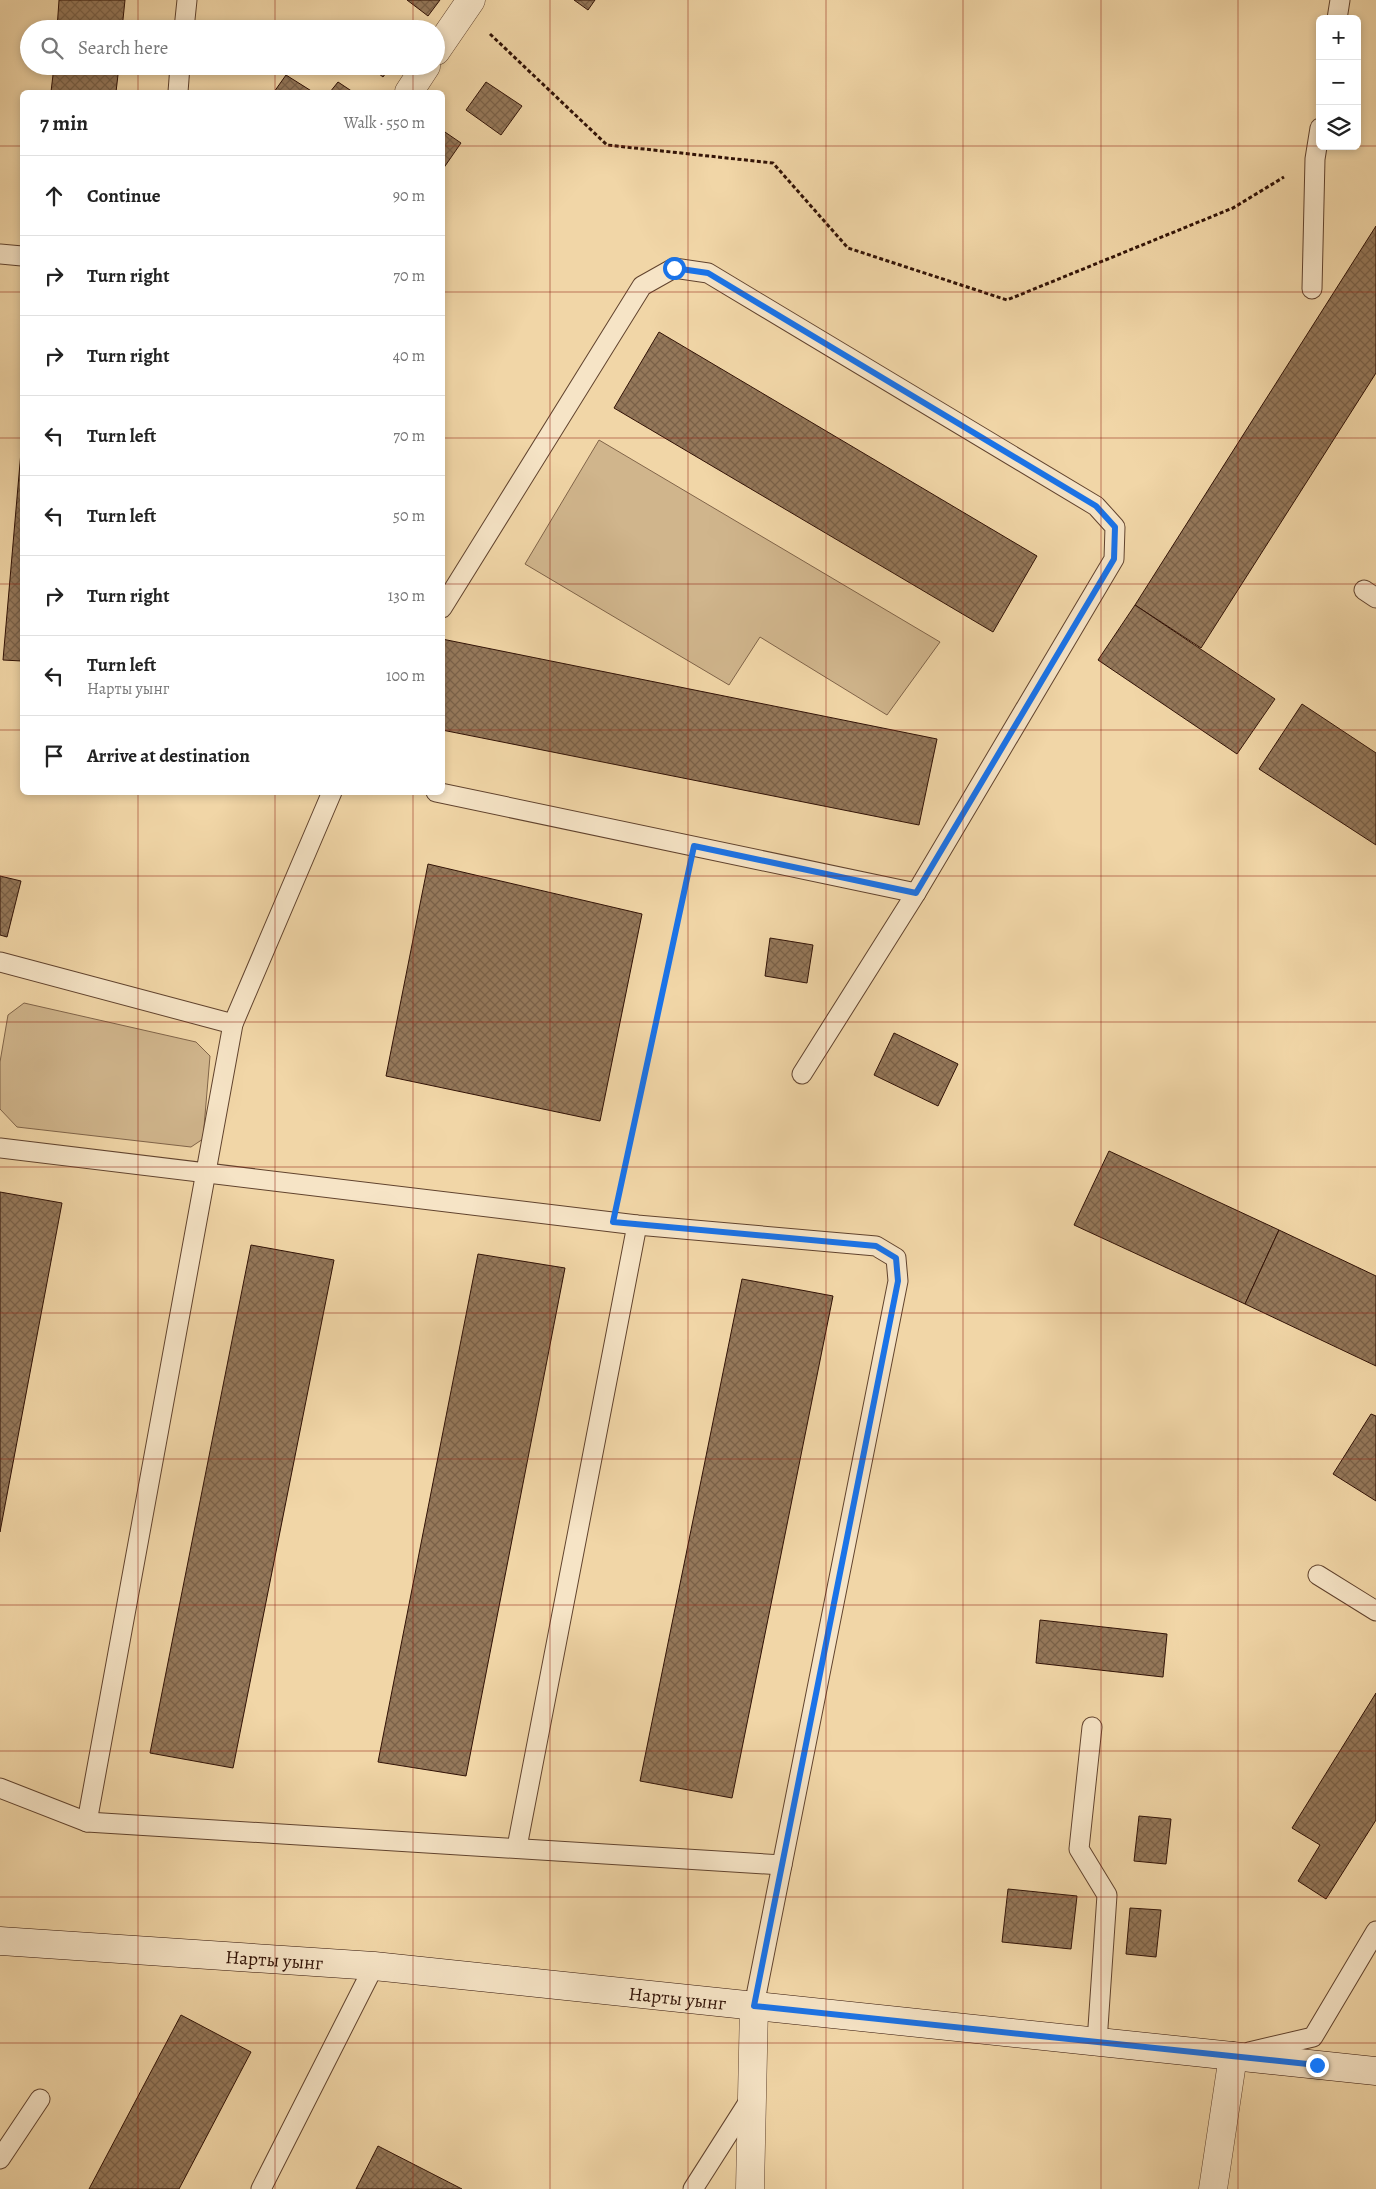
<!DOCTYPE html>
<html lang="en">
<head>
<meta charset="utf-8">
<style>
  :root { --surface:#fff; --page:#f6f6f6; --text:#222; --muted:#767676; --line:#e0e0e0 }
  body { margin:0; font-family:Alegreya,serif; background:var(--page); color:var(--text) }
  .controls { position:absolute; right:15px; top:15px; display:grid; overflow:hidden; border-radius:8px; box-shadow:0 2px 8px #0003 }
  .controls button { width:45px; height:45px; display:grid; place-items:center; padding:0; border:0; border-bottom:1px solid var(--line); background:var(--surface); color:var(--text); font:25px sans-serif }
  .stop { position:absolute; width:15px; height:15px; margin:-11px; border:4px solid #1a73e8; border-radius:50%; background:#fff }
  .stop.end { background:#1a73e8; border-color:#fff; box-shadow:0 1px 5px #0008 }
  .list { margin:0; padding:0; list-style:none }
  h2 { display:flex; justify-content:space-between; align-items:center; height:65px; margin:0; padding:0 20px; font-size:21px }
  h2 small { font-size:16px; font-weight:400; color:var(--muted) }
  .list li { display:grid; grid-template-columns:32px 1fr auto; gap:15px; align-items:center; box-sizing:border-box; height:80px; padding:0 20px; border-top:1px solid var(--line) }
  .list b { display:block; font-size:19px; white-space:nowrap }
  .list p { margin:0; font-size:16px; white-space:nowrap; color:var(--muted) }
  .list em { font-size:16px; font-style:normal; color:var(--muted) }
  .icon { flex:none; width:28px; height:28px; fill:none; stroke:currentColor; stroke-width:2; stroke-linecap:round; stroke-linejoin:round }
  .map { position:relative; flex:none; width:1376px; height:2189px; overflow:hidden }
  .search { position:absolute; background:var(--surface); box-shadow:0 2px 8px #0003; left:20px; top:20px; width:425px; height:55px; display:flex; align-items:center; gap:12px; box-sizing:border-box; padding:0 18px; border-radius:28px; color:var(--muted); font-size:19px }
  .panel { position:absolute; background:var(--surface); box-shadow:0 2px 8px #0003; left:20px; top:90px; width:425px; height:705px; border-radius:8px }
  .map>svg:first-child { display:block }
  .green { fill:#d0b58c; stroke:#806449 }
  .building { fill:url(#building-cross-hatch); stroke:#311206 }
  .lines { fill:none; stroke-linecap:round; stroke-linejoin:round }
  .lane-casing { stroke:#61432e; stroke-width:21 }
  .street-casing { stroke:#61432e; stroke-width:29 }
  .secondary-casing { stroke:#311206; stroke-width:29 }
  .path { stroke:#311206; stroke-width:3; stroke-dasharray:4 2.5; stroke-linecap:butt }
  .lane { stroke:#f6e4c6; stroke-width:19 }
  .street { stroke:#f6e4c6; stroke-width:28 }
  .secondary { stroke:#f6e4c6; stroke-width:28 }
  .route { stroke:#1a73e8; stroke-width:6 }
  .grid { fill:none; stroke:#8f2418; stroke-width:1; stroke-opacity:0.55 }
  .labels { text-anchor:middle; stroke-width:4.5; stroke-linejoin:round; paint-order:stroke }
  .street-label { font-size:19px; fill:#311206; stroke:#f6e4c6 }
</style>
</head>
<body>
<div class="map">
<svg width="1376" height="2189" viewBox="0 0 1376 2189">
  <defs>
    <pattern id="building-cross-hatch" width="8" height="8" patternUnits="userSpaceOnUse" patternTransform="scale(1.25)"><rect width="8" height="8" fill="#95785a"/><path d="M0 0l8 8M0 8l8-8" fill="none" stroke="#7a6148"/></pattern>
  </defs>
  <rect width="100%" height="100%" fill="#f1d6a7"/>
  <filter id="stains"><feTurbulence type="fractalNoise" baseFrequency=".004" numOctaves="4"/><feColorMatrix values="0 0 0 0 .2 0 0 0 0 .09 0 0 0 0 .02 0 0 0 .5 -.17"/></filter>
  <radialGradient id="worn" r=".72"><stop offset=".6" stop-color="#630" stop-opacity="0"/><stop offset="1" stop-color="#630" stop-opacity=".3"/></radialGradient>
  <!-- green -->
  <g class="green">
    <path d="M599,440L940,642L887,715L760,637L729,685L525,564Z"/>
    <path d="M24,1003L196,1042L210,1056L203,1139L191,1147L17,1127L0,1109V1062L8,1015Z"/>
  </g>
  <!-- building -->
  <g class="building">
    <path d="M59,0H125L122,29H57Z"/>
    <path d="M407,0H440L428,16Z"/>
    <path d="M574,0H595L588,10Z"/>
    <path d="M398,21L409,29H392Z"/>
    <path d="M54,66H119L116,92H51Z"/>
    <path d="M369,66H391L383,77Z"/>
    <path d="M286,75L313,92H274Z"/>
    <path d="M338,82L353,92H330Z"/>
    <path d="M486,82L522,106L501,135L466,110Z"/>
    <path d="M442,130L461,143L443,169H442Z"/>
    <path d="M1376,226V373L1201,648L1135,605Z"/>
    <path d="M659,332L1037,556L993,632L614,408Z"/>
    <path d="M22,440V661L3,660Z"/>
    <path d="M1135,605L1275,699L1237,754L1098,660Z"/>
    <path d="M442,639L937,739L919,825L442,730Z"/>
    <path d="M1302,704L1376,753V845L1259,769Z"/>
    <path d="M428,864L642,914L600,1121L386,1076Z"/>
    <path d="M0,876L21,881L7,937L0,935Z"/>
    <path d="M770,938L813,945L807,983L765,976Z"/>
    <path d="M894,1033L958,1064L938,1106L874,1075Z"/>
    <path d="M1109,1151L1279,1230L1245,1304L1074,1225Z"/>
    <path d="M0,1192L62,1203L0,1532Z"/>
    <path d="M1279,1230L1376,1276V1366L1245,1304Z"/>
    <path d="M251,1245L334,1260L233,1768L150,1753Z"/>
    <path d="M478,1254L565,1268L466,1776L378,1762Z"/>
    <path d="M742,1279L833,1296L732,1798L640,1781Z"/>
    <path d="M1371,1414L1376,1416V1501L1333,1474Z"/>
    <path d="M1040,1620L1167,1634L1163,1677L1036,1663Z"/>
    <path d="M1376,1693V1820L1326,1899L1298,1881L1320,1845L1292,1828Z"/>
    <path d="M1139,1816L1171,1819L1166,1864L1134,1861Z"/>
    <path d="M1008,1889L1077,1896L1071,1949L1002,1942Z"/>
    <path d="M1130,1908L1161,1910L1156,1957L1126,1954Z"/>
    <path d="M181,2015L251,2052L179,2189H89Z"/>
    <path d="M378,2146L462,2189H356Z"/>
  </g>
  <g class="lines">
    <!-- lane casing -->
    <g class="lane-casing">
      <g id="lane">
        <path d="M1337,19L1340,0"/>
        <path d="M184,29L187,0"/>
        <path d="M178,92L180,66"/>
        <path d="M0,254L22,256"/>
        <path d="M1312,289L1315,159L1320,128"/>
        <path d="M1364,590L1376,598"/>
        <path d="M442,608L642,286L674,268L708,273L1096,506L1115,527L1114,559L916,893L802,1074"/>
        <path d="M436,792L916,893"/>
        <path d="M0,962L233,1024"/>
        <path d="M0,1148L637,1225L876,1246L896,1258L898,1281L754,2006"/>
        <path d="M1318,1575L1376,1611"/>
        <path d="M1092,1727L1079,1849L1107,1895L1097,2042"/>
        <path d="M0,1788L87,1822L782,1865"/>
        <path d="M87,1822L233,1024L332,792"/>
        <path d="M517,1847L637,1225"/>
        <path d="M1249,2052L1313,2037L1376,1931"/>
        <path d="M0,2159L40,2099"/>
        <path d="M261,2189L374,1966"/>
        <path d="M693,2189L751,2098"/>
      </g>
    </g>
    <!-- street casing -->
    <g class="street-casing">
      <g id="street">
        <path d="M436,51L471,0"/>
        <path d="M409,92L426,66"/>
        <path d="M750,2189L754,2006"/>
        <path d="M1213,2189L1233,2056"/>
      </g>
    </g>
    <!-- secondary casing -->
    <g class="secondary-casing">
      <g id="secondary">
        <path id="s1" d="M0,1941L374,1966L1376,2071"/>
      </g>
    </g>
    <!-- path -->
    <g class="path">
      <path d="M490,34L607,145L773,163L848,248L1007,300L1233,208L1284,177"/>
      <path d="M619,1192L687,876"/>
    </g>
    <!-- lane -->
    <use href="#lane" class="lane"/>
    <!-- street -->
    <use href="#street" class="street"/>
    <!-- secondary -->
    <use href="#secondary" class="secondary"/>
  </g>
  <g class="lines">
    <!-- route -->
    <path class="route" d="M674,268L708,273L1096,506L1115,527L1114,559L916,893L694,846L613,1222L876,1246L896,1258L898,1281L754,2006L1317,2065"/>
  </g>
  <!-- grid -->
  <path class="grid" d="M138,0V29M275,0V29M413,0V29M550,0V2189M688,0V2189M826,0V2189M963,0V2189M1101,0V2189M1238,0V2189M138,66V92M275,66V92M413,66V92M0,146H22M442,146H1320M1357,146H1376M0,292H22M442,292H1376M0,438H22M442,438H1376M0,584H22M442,584H1376M0,730H22M442,730H1376M138,792V2189M275,792V2189M413,792V2189M0,876H1376M0,1022H1376M0,1167H1376M0,1313H1376M0,1459H1376M0,1605H1376M0,1751H1376M0,1897H1376M0,2043H1376"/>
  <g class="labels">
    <!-- street labels -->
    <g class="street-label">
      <text dy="7" stroke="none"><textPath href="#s1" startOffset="275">Нарты уынг</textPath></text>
      <text dy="7" stroke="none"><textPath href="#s1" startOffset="680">Нарты уынг</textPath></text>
    </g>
  </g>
  <rect width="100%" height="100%" filter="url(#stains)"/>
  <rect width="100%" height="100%" fill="url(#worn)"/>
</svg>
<div class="controls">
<button>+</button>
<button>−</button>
<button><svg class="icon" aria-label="layers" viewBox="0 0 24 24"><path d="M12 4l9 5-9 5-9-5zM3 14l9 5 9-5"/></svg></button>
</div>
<div class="stop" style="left:674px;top:268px"></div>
<div class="stop end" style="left:1317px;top:2065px"></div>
<div class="search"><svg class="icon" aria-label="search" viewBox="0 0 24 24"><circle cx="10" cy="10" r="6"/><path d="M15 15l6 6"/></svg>Search here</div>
<section class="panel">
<h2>7 min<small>Walk · 550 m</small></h2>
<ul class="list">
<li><svg class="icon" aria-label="ahead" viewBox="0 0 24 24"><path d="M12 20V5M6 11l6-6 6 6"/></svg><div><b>Continue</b></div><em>90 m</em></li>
<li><svg class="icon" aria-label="right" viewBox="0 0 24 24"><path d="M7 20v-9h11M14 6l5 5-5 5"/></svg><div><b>Turn right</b></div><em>70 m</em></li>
<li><svg class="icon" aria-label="right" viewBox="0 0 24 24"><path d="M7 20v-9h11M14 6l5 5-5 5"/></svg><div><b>Turn right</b></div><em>40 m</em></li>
<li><svg class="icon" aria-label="left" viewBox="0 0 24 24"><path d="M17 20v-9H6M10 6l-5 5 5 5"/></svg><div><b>Turn left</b></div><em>70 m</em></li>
<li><svg class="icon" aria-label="left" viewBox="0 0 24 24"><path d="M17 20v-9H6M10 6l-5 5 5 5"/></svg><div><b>Turn left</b></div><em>50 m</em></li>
<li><svg class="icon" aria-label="right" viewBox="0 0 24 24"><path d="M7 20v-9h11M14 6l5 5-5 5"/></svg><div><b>Turn right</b></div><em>130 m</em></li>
<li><svg class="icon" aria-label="left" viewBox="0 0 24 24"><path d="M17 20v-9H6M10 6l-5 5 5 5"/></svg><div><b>Turn left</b><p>Нарты уынг</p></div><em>100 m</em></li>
<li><svg class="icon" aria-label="arrive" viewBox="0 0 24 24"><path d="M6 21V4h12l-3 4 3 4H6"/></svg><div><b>Arrive at destination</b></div></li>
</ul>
</section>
</div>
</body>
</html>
